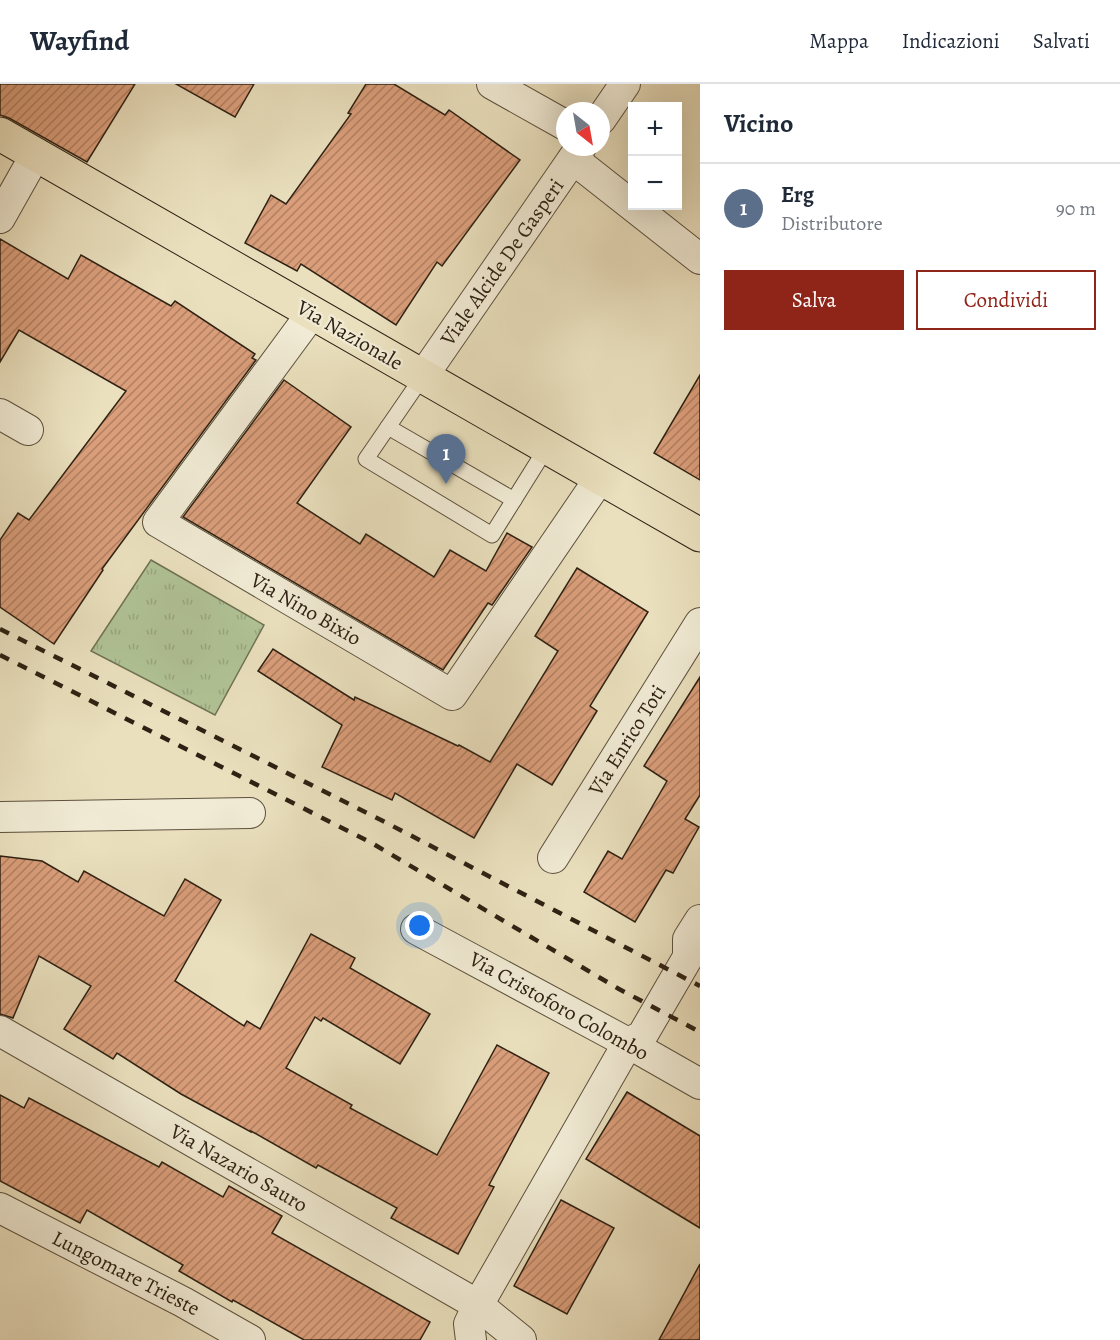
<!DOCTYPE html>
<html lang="it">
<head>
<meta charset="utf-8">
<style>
  :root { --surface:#fff; --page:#f2f2f3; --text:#1f2937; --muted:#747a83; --line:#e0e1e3; --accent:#8f2418 }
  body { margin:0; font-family:Alegreya,serif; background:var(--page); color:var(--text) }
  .controls { position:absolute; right:18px; top:18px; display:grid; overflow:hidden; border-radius:0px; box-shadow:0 6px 24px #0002 }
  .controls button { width:54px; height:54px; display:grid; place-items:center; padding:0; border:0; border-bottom:2px solid var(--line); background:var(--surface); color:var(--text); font:30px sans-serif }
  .compass { position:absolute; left:556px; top:18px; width:54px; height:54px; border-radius:50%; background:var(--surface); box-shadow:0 6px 24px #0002; rotate:149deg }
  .you { position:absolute; left:420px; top:842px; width:21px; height:21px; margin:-15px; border:4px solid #fff; border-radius:50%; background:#1a73e8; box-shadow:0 0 0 9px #1a73e833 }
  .badge { display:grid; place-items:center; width:39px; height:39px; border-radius:50%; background:var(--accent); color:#fff; font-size:20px; font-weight:700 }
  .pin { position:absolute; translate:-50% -50px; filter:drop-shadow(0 2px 3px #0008) }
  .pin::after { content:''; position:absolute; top:32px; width:21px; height:18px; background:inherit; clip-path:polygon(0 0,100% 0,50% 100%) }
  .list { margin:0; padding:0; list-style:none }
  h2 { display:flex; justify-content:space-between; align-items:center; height:78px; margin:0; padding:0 24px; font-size:26px }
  h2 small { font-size:20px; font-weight:400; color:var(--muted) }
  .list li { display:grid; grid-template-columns:39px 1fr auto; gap:18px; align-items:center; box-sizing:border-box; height:90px; padding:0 24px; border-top:2px solid var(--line) }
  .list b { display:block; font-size:22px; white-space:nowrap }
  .list p { margin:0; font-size:20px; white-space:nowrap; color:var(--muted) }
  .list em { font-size:20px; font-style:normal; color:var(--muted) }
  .actions { display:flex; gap:12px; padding:18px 24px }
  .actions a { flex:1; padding:14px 0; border:2px solid var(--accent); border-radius:0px; text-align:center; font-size:21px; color:var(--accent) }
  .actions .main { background:var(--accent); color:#fff }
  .map { position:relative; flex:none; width:700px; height:1256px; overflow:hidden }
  header { display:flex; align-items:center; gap:36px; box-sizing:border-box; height:84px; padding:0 30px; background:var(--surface); border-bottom:2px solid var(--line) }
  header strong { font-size:28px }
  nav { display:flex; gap:33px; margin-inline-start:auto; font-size:21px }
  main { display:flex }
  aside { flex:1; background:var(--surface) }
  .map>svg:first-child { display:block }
  .park { fill:url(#park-tufts); stroke:#6f7254; stroke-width:1.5 }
  .building { fill:url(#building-hatch); stroke:#2e2113; stroke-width:1.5 }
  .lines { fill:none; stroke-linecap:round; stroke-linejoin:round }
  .service-casing { stroke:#5d513e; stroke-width:17 }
  .minor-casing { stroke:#5d513e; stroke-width:32 }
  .primary-casing { stroke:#2e2113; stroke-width:35 }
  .service { stroke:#f1ebd5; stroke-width:15 }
  .minor { stroke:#f1ebd5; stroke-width:30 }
  .primary { stroke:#eae0be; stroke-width:33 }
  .rail { stroke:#2e2113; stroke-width:4.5; stroke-dasharray:10 10; stroke-linecap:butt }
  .labels { text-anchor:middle; stroke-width:4.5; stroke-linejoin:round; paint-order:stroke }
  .street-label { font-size:21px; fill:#2e2113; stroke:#f1ebd5 }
</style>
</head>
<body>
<header>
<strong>Wayfind</strong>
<nav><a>Mappa</a><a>Indicazioni</a><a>Salvati</a></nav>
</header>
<main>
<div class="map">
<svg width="700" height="1256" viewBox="0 0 700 1256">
  <defs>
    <pattern id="park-tufts" width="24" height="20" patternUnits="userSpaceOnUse" patternTransform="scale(1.5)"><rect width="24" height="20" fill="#b0c396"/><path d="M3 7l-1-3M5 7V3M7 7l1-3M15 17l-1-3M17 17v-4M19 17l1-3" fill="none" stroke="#98a780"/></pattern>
    <pattern id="building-hatch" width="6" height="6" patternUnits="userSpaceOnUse" patternTransform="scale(1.5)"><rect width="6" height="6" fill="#da9e7a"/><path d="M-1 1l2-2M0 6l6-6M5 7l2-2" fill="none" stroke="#b18063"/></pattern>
  </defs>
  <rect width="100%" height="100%" fill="#eae0be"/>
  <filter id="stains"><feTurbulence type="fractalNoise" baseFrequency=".00333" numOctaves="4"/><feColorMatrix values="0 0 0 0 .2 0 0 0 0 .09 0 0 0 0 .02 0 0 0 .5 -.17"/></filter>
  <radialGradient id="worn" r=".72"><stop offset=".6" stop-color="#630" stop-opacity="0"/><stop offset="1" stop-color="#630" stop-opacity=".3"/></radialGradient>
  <!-- park -->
  <path class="park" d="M151,476L264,541L215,631L91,567Z"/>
  <!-- building -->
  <g class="building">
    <path d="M0,0H135L87,78L9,34L0,31Z"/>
    <path d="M176,0H254L235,33Z"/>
    <path d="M366,0H394L445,31L449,26L520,76L442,182L437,178L396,241L301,180L297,187L245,159L271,111L286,120L351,30L348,29Z"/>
    <path d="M0,155L68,195L81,171L171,222L175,217L255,270L252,274L256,276L102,485L103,486L54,560L0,523V456L18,429L29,436L126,307L19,246L0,278Z"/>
    <path d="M700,291V396L654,369Z"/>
    <path d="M284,296L351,343L297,419L360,460L366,450L434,493L450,466L486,487L507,449L532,463L492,521L488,519L443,586L183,433Z"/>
    <path d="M577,484L648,528L590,622L597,627L552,701L517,680L474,754L395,709L392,716L322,683L342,641L258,587L273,565L354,616L355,613L458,662L459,661L490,678L558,567L535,552Z"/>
    <path d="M700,593V711L685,735L699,743L673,789L666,786L635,838L584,808L608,767L622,775L667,697L644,682Z"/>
    <path d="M0,772L42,777L78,798L84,787L164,832L185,795L221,816L175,897L244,942L247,937L260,945L311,850L355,874L350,884L430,930L400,980L323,934L321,937L315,933L286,984L352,1021L350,1024L437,1071L497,961L549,989L489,1101L494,1103L458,1170L391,1134L397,1124L318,1081L316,1084L251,1047V1048L181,1010L117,969L113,975L64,945L91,902L39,872L13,934L0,930Z"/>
    <path d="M627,1008L700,1052V1144L586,1075Z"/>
    <path d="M0,1011L24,1024L29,1014L159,1083L162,1078L223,1113L229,1102L282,1132L272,1149L430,1238L420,1256H304L233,1216L232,1218L179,1187L183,1181L87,1126L80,1139L0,1097Z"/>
    <path d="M561,1116L614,1144L567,1230L514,1202Z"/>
    <path d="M700,1180V1256H659Z"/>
  </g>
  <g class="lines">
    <!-- service casing -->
    <g class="service-casing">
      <g id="service">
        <path d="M423,292L366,375L492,451L547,363"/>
        <path d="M388,343L514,416"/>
      </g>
    </g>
    <!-- minor casing -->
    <g class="minor-casing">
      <g id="minor">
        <path d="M492,0L565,41"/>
        <path d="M601,35L625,0"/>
        <path d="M573,75L700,175"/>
        <path d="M0,134L36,70"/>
        <path d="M312,229L158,438L452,611L600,394"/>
        <path d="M423,292L581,63"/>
        <path d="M0,330L28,346"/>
        <path d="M0,733L250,729"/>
        <path d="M553,774L700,539"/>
        <path d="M416,845L628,959L700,1000"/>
        <path d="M0,947L478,1221L521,1256"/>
        <path d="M0,1124L183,1218L250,1256"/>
        <path d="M471,1256L469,1240L478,1221L628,959L642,952L688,873V855L700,836"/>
      </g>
    </g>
    <!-- primary casing -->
    <g class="primary-casing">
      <path id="primary" d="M0,50L700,451"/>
    </g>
    <!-- service -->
    <use href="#service" class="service"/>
    <!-- minor -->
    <use href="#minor" class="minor"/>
    <!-- primary -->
    <use href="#primary" class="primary"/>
    <!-- rail -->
    <g class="rail">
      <path d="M0,545L381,736L700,902"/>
      <path d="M0,571L370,758L619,905L700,948"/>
    </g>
  </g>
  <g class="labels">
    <!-- street labels -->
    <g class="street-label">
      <text transform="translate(502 178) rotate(-55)" y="7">Viale Alcide De Gasperi</text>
      <text transform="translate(350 251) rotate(30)" y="7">Via Nazionale</text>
      <text transform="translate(306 525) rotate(30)" y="7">Via Nino Bixio</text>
      <text transform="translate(627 656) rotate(-58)" y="7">Via Enrico Toti</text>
      <text transform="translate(559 922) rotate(29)" y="7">Via Cristoforo Colombo</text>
      <text transform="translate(239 1084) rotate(30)" y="7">Via Nazario Sauro</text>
      <text transform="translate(126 1189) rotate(27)" y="7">Lungomare Trieste</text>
    </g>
  </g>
  <rect width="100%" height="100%" filter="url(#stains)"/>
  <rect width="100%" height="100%" fill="url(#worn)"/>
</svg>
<div class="controls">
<button>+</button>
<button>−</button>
</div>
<svg class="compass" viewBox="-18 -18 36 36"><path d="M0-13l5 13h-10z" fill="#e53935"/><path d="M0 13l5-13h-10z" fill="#747a83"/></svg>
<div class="you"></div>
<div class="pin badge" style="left:446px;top:400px;background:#5c6f8a">1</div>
</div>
<aside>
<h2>Vicino<small></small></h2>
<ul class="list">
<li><span class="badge" style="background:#5c6f8a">1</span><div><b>Erg</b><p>Distributore</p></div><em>90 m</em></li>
</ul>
<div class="actions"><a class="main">Salva</a><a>Condividi</a></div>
</aside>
</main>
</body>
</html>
